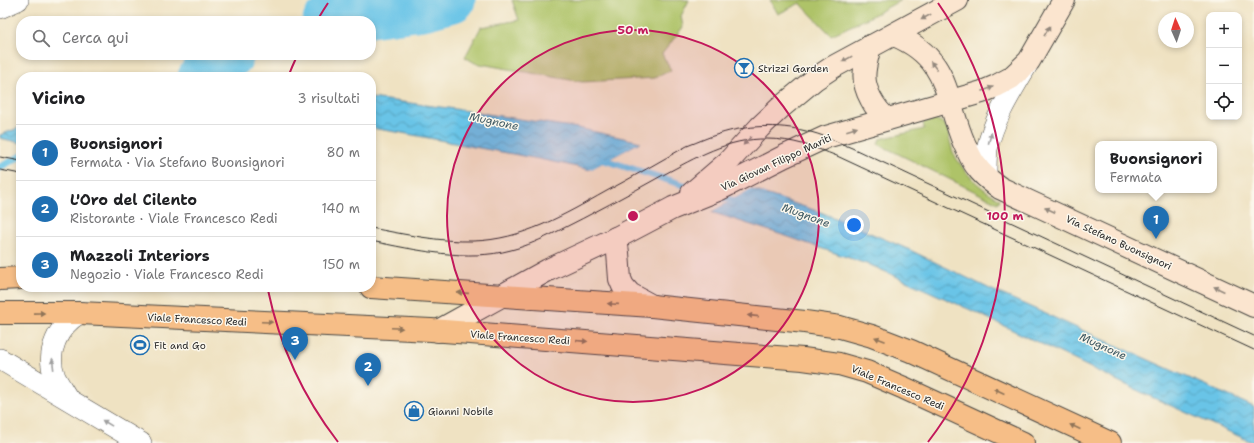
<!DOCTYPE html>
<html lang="it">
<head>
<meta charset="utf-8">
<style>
  :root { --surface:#fff; --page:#f2f2f2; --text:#202124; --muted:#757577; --line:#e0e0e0; --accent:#1f6fb2 }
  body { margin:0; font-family:"Shantell Sans",sans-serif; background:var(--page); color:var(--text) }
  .controls { position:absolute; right:12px; top:12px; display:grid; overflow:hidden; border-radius:8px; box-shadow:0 2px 6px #0003 }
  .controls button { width:36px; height:36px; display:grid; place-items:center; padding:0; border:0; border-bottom:1px solid var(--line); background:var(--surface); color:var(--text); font:20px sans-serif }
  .compass { position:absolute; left:1158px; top:12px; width:36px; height:36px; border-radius:50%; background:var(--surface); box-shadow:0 2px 6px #0003; rotate:357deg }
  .you { position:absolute; left:854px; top:225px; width:14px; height:14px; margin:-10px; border:3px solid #fff; border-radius:50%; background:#1a73e8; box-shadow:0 0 0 6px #1a73e833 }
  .badge { display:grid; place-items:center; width:26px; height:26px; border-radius:50%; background:var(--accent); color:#fff; font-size:13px; font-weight:700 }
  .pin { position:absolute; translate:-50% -33px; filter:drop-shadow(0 1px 2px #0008) }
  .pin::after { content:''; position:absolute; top:21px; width:14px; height:12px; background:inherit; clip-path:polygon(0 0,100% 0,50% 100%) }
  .popup { position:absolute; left:1095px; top:141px; width:122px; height:52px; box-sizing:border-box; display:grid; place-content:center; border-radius:8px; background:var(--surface); filter:drop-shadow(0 1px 3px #0005); font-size:13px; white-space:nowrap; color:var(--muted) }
  .popup b { font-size:15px; color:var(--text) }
  .popup::after { content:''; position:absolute; left:50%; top:100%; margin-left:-8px; border:8px solid transparent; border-top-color:var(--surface) }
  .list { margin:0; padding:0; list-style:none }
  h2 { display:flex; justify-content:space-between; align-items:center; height:52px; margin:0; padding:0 16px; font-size:17px }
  h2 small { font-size:13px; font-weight:400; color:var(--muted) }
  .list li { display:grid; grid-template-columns:26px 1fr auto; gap:12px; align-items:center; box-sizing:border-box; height:56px; padding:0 16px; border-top:1px solid var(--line) }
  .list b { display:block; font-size:15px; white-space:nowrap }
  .list p { margin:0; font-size:13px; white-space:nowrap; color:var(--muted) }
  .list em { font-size:13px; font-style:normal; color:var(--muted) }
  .icon { flex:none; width:22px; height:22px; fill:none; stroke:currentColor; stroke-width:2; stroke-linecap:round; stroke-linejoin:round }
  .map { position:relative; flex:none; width:1254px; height:443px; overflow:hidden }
  .search { position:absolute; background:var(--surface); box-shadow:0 2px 6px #0003; left:16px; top:16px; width:360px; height:44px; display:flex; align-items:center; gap:10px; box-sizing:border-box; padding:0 14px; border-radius:16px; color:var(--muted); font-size:15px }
  .panel { position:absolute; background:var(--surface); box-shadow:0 2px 6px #0003; left:16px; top:72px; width:360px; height:220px; border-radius:16px }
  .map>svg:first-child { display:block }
  .green { fill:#aec367; stroke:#6c7749 }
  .water { fill:url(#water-waves); stroke:#4a7889 }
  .pier { fill:#efe2c2 }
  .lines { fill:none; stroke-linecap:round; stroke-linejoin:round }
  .stream { stroke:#69c4e7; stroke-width:7 }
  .river { stroke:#69c4e7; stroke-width:45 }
  .street-casing { stroke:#484642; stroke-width:22 }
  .secondary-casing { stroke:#484642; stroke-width:24 }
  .primary-casing { stroke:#484642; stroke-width:24 }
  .street { stroke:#fff; stroke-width:21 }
  .secondary { stroke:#fbe5cf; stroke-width:22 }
  .primary { stroke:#f6be87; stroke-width:22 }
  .tram { stroke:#2b2b2b; stroke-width:1 }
  .oneway { fill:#93887d }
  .oneway2 { fill:#a0a0a0 }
  .oneway3 { fill:#907459 }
  .ring { fill:none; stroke:#c2185b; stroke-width:2 }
  .labels { text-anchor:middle; stroke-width:3; stroke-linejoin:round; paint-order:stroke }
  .poi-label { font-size:10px; fill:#2b2b2b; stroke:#fbf7ec; text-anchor:start }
  .street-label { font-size:10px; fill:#2b2b2b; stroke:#fbf7ec }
  .water-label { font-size:11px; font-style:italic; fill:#3e5963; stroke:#fbf7ec }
  .centre { fill:#c2185b; stroke:#fbf7ec; stroke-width:2 }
  .ring-label { font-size:12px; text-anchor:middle; font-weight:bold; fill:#c2185b; stroke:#fbf7ec; stroke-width:3; stroke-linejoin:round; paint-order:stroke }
</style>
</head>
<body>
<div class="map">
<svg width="1254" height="443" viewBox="0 0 1254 443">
  <defs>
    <pattern id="water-waves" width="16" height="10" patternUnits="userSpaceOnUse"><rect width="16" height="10" fill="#69c4e7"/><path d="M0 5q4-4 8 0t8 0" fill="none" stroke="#579fbb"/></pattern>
  </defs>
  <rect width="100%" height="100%" fill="#fbf7ec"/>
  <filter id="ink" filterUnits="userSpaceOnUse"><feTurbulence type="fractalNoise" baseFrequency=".025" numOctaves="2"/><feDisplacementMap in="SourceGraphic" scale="8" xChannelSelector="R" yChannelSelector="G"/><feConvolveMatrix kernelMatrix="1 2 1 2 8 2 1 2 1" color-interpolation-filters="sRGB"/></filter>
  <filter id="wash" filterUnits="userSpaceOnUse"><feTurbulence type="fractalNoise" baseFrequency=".012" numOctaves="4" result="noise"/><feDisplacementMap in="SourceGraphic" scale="16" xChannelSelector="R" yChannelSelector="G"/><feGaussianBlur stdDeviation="0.9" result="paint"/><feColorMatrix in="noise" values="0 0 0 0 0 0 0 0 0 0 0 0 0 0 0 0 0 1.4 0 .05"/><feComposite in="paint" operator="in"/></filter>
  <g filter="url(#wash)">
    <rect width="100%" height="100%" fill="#efe2c2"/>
    <!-- green -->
    <g class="green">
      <path d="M512,0H689L681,16L683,27L662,54L671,70L655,78L582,82L475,63L465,57L481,27L519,20Z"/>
      <path d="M770,0H901L866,19L831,35L800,3L778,14Z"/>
      <path d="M937,120C949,124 948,134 951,145C952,151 955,157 959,162C968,177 984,191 1000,199L998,203L878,144L880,139L924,129L923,122Z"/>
    </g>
    <!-- water -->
    <g class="water">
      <path d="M371,98L448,108L578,128L641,142L591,170C552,161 513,154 474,147C439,140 406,133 371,128Z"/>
      <path d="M21,127V143L0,138V135Z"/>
      <path d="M750,189L823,213L910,250L990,289L1254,407V443L1147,395L973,311L875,267L789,237L711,212Z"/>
    </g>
    <!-- pier -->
    <g class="pier">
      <path d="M643,141L642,144L592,172L588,171Z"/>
      <path d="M749,187L753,188L709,213L710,210Z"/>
    </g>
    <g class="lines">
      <!-- stream -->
      <g class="stream">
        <path d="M598,158L693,188"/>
        <path d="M0,167L21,156"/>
        <path d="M718,196L740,203"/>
      </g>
      <!-- river -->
      <g class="river">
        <path d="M325,21L423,8L453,0"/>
        <path d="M200,77L218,62L232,55"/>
      </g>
    </g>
  </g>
  <g filter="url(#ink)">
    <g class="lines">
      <!-- street casing -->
      <g class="street-casing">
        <g id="street">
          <path d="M0,8L18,0"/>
          <path d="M986,177C986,167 986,158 987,149C994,118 1012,91 1027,65"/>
          <path d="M0,359L141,443"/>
          <path d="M68,399C64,392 59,385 55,377C45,352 58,326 80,313"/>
        </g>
      </g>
      <!-- secondary casing -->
      <g class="secondary-casing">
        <g id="secondary">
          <path d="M894,35C950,58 944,96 964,143C968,151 971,160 977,167C983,176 992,182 1000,188L1254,306"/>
          <path d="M870,46C865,67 860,79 871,99C875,107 880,113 887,119"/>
          <path d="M692,193L728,162L760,127L780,108L815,79L833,67L957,0"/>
          <path d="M616,238L618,253L620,279L623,286L630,294L652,306"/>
          <path d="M438,331L548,270L616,238L673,208L720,189L785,156L826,137L982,92L996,86L1011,78L1029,61L1064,0"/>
        </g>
      </g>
      <!-- primary casing -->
      <g class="primary-casing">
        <g id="primary">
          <path d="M0,279L21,278"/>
          <path d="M371,287L652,306L805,322L840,327L872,336L911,351L1110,443"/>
          <path d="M0,313H80L431,330L803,359L839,364L867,372L904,388L1023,443"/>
        </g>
      </g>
      <!-- street -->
      <use href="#street" class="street"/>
      <!-- secondary -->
      <use href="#secondary" class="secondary"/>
      <!-- primary -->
      <use href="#primary" class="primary"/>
      <!-- tram -->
      <g class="tram">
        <path d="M0,157L21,161"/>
        <path d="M0,170L21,174"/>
        <path d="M371,228C404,234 439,242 473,241C522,240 564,215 605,192C633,177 660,161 687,146C698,142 708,137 719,134C746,125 779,124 806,131C822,134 837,142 852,148L1254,336"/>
        <path d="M371,241C415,250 468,262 511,250C527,246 542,239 556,232C592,214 627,195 663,175C695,158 728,138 767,139C792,139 814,147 837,156L1254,350"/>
      </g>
    </g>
    <!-- one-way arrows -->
    <defs><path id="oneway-solid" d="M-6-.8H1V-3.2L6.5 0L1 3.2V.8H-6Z"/></defs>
    <g class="oneway">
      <use href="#oneway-solid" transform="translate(926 17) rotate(151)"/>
      <use href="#oneway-solid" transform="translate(1047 31) rotate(-60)"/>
      <use href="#oneway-solid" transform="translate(847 59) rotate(151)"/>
      <use href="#oneway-solid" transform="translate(934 66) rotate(-127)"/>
      <use href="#oneway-solid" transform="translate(988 89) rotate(-22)"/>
      <use href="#oneway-solid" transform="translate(852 129) rotate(-17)"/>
      <use href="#oneway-solid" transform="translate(747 141) rotate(132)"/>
      <use href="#oneway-solid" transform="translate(1050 210) rotate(-155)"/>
      <use href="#oneway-solid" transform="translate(1219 289) rotate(-155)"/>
    </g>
    <g class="oneway2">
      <use href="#oneway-solid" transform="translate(990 138) rotate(-74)"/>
      <use href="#oneway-solid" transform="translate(53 364) rotate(-97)"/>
      <use href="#oneway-solid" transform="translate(107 423) rotate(-149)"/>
    </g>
    <g class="oneway3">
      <use href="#oneway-solid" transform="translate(463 293) rotate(-176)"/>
      <use href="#oneway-solid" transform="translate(613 304) rotate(-176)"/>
      <use href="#oneway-solid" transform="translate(39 313) rotate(-1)"/>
      <use href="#oneway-solid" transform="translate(753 316) rotate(-174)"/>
      <use href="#oneway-solid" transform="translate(267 322) rotate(3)"/>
      <use href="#oneway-solid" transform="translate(397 328) rotate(3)"/>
      <use href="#oneway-solid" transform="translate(880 339) rotate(-159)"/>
      <use href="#oneway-solid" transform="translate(582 341) rotate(5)"/>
      <use href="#oneway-solid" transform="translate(999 391) rotate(-155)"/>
      <use href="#oneway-solid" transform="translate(1075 427) rotate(-155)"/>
    </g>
  </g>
  <!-- distance rings -->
  <circle cx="633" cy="216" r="186" fill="#c2185b" fill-opacity=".12"/>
  <g class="ring">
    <circle cx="633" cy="216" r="186"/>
    <path d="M338 442A372 372 0 0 1 268 290M288 77A372 372 0 0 1 297 56M318 19A372 372 0 0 1 328 3M938 3A372 372 0 0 1 928 442"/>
  </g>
  <!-- icons -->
  <defs>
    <g id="bar-ring" transform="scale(1)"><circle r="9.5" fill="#fbf7ec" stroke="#1f6fb2" stroke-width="1.5"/><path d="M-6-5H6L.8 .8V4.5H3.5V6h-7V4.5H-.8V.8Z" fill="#1f6fb2"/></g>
    <g id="stadium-ring" transform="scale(1)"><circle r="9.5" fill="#fbf7ec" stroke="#1f6fb2" stroke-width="1.5"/><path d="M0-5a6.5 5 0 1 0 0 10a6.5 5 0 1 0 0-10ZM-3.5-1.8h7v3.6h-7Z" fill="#1f6fb2"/></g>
    <g id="shop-ring" transform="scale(1)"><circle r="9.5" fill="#fbf7ec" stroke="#1f6fb2" stroke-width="1.5"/><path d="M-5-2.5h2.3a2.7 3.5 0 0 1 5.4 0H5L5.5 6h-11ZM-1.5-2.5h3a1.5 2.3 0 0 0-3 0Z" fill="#1f6fb2"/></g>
  </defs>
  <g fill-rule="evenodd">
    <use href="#bar-ring" x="744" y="68"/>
    <use href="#stadium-ring" x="140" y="345"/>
    <use href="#shop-ring" x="414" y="411"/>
  </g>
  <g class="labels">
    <!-- poi labels -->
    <g class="poi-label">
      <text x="758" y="72">Strizzi Garden</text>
      <text x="154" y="349">Fit and Go</text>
      <text x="428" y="415">Gianni Nobile</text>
    </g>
    <!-- street labels -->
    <g class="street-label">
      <text transform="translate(776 162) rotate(-25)" y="4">Via Giovan Filippo Mariti</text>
      <text transform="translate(1119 242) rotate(25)" y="4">Via Stefano Buonsignori</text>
      <text transform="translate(197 319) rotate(3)" y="4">Viale Francesco Redi</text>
      <text transform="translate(520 337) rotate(4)" y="4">Viale Francesco Redi</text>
      <text transform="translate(898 387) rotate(23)" y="4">Viale Francesco Redi</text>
    </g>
    <!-- water labels -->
    <g class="water-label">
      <text transform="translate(494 121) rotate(12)" y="4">Mugnone</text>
      <text transform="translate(806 215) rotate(20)" y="4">Mugnone</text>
      <text transform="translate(1103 346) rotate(24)" y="4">Mugnone</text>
    </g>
  </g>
  <circle cx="633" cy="216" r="6" class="centre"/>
  <g class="ring-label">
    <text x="633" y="34">50 m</text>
    <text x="1005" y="220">100 m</text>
  </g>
</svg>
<div class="controls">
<button>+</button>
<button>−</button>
<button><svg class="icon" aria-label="locate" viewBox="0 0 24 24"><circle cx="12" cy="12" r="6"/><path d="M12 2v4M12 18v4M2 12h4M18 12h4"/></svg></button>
</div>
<svg class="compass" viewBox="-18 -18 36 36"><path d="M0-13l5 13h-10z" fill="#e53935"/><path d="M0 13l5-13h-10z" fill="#757577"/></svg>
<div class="you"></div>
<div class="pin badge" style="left:1156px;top:239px">1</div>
<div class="popup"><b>Buonsignori</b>Fermata</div>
<div class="pin badge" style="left:368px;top:386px">2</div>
<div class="pin badge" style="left:295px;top:360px">3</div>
<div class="search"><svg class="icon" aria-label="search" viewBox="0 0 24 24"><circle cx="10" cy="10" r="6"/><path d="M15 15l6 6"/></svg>Cerca qui</div>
<section class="panel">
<h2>Vicino<small>3 risultati</small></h2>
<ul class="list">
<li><span class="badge">1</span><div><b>Buonsignori</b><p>Fermata · Via Stefano Buonsignori</p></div><em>80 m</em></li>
<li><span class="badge">2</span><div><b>L'Oro del Cilento</b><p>Ristorante · Viale Francesco Redi</p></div><em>140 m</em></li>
<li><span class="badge">3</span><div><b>Mazzoli Interiors</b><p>Negozio · Viale Francesco Redi</p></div><em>150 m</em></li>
</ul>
</section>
</div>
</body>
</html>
